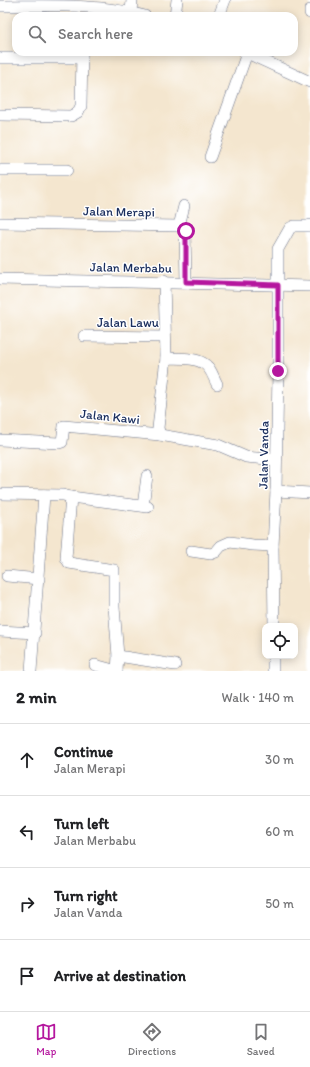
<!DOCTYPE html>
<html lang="en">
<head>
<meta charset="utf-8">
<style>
  :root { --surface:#fff; --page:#f2f2f2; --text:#202124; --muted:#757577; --line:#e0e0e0; --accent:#b5179e }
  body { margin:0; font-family:Itim,sans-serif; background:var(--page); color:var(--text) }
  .controls { position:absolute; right:12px; bottom:12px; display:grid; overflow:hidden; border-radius:8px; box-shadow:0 2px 10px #0003 }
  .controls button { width:36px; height:36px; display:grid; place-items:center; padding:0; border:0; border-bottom:1px solid var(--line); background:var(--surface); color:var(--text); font:20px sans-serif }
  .stop { position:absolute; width:12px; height:12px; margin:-9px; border:3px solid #b5179e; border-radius:50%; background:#fff }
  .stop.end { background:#b5179e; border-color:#fff; box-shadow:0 1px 4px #0008 }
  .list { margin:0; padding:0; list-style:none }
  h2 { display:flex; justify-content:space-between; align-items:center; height:52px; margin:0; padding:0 16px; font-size:17px }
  h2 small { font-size:13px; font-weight:400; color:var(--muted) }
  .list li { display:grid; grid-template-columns:26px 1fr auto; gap:12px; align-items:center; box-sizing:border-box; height:72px; padding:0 16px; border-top:1px solid var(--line) }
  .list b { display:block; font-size:15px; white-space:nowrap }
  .list p { margin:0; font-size:13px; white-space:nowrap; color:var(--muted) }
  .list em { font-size:13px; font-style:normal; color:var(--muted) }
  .icon { flex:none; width:22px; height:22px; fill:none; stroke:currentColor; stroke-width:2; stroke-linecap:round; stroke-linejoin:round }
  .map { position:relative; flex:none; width:310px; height:671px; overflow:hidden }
  .search { position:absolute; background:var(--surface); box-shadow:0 2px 10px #0003; left:12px; right:12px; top:12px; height:44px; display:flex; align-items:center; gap:10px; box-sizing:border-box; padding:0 14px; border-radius:12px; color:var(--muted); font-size:15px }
  .sheet { height:340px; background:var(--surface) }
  nav { display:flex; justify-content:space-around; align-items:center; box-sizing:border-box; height:56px; border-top:1px solid var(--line); background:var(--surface); font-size:11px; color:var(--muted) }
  nav a { display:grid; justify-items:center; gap:2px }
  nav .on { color:var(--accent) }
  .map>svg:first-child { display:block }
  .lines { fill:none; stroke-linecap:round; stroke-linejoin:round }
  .minor-casing { stroke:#676f86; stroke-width:12 }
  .minor { stroke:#fff; stroke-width:11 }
  .route { stroke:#b5179e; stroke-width:5 }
  .labels { text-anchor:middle; stroke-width:3; stroke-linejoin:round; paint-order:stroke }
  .street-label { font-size:13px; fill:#1b2f5e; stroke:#fff }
</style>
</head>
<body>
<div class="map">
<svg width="310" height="671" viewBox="0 0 310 671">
  <rect width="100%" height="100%" fill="#fff"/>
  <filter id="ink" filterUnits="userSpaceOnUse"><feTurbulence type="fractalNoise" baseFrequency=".025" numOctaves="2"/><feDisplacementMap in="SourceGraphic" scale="8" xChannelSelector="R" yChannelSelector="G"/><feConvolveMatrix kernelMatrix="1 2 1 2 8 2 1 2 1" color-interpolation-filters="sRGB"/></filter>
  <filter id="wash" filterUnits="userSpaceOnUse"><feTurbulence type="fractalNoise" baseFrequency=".012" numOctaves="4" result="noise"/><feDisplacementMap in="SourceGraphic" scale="16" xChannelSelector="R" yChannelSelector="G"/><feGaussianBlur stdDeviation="0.9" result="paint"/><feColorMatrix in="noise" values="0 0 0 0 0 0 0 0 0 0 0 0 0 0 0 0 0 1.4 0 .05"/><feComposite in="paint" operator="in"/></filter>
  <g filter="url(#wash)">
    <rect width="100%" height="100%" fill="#f4e6cf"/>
  </g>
  <g filter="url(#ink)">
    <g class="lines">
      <!-- minor casing -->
      <g class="minor-casing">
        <g id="minor">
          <path d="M0,6C48,6 98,3 145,16"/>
          <path d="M310,10V13"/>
          <path d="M131,12L132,0"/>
          <path d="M175,16L177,0"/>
          <path d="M219,16L225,0"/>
          <path d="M245,52L310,82"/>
          <path d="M0,58H82"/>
          <path d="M0,115L71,116L78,112L81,106L82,52"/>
          <path d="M210,157L247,53"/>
          <path d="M0,170H67"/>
          <path d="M0,223L179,226L185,231L186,282"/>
          <path d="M179,226L184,206"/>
          <path d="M0,279L310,286"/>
          <path d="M84,336L165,337"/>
          <path d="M166,358C177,359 194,357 203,363C211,367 213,377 217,384"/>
          <path d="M160,435L158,428L166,358L164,281"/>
          <path d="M0,440L59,443L62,442L64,426L160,435L218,445L246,457L276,460"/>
          <path d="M276,491L310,493"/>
          <path d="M0,494L63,495L71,497L148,507"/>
          <path d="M71,497L66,558L69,563L114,570V607L118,656L117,671"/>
          <path d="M143,506L147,476"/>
          <path d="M191,551L211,554L216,552L221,546L230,542L253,545L273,546"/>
          <path d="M7,576L39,579"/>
          <path d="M274,626L273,546L276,491L278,371V249L290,228L294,226H308L310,225"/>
          <path d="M0,631L35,633"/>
          <path d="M118,656L175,665"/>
          <path d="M95,665L117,671"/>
          <path d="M31,671L44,495"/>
          <path d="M273,671V656"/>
        </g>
      </g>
      <!-- minor -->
      <use href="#minor" class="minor"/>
    </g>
  </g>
  <g class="lines" filter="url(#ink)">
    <!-- route -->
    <path class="route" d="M186,231V282L278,285V371"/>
  </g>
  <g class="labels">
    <!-- street labels -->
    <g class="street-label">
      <text transform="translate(119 211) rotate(1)" y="5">Jalan Merapi</text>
      <text transform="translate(131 267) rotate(1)" y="5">Jalan Merbabu</text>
      <text x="128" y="327">Jalan Lawu</text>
      <text transform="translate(110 416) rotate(6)" y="5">Jalan Kawi</text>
      <text transform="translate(263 455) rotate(-89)" y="5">Jalan Vanda</text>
    </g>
  </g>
</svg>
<div class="controls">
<button><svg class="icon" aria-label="locate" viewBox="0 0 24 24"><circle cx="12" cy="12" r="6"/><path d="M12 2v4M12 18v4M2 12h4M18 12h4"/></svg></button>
</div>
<div class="stop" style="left:186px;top:231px"></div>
<div class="stop end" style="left:278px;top:371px"></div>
<div class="search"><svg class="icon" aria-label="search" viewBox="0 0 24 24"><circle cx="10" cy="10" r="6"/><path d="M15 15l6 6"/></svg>Search here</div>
</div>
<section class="sheet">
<h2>2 min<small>Walk · 140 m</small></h2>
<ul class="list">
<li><svg class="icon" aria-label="ahead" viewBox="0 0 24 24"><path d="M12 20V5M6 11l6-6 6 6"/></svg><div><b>Continue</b><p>Jalan Merapi</p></div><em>30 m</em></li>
<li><svg class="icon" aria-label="left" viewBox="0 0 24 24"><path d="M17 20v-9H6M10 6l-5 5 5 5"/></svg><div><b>Turn left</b><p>Jalan Merbabu</p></div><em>60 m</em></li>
<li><svg class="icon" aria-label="right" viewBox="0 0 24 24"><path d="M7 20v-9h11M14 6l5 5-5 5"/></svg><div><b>Turn right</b><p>Jalan Vanda</p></div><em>50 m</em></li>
<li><svg class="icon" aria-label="arrive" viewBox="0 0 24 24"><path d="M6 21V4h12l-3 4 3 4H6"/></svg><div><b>Arrive at destination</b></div></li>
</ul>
</section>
<nav>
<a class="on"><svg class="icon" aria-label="map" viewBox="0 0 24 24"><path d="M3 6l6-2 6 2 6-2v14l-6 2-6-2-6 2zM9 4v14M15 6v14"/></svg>Map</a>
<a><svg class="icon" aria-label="directions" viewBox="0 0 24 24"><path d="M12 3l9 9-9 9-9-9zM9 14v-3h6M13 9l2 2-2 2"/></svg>Directions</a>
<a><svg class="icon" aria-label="saved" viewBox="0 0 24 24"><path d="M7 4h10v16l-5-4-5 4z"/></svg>Saved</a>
</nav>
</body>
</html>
